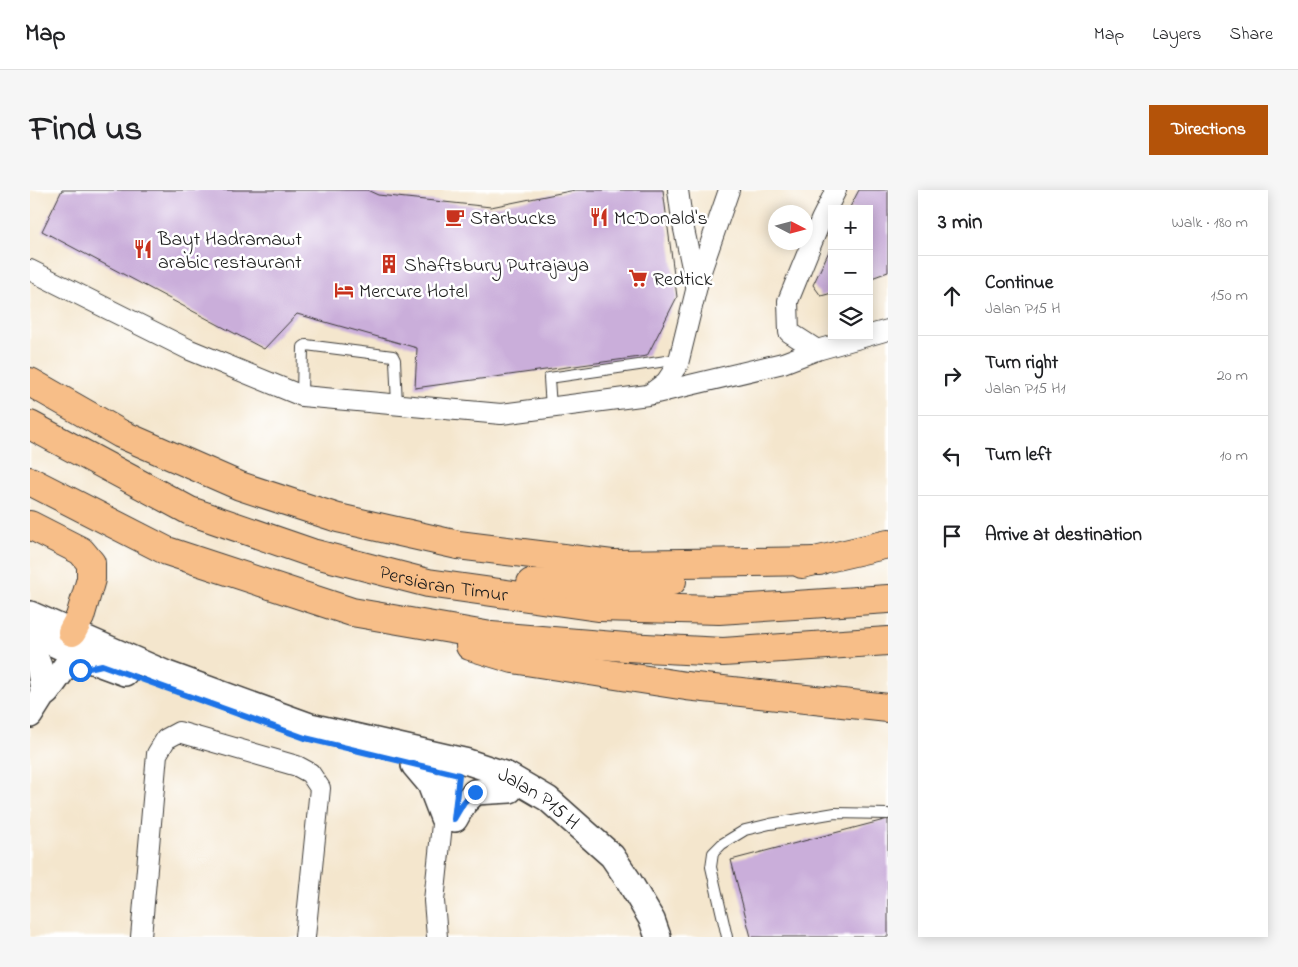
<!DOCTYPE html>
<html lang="en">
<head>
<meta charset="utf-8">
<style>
  :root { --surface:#fff; --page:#f6f6f6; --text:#202124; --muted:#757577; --line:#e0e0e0; --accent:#b45309 }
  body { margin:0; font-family:"Indie Flower",sans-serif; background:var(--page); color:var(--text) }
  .controls { position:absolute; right:15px; top:15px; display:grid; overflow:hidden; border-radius:0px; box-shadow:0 2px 12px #0003 }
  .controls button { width:45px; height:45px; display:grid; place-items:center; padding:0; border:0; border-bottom:1px solid var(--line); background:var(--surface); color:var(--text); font:25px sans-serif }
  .compass { position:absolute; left:738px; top:15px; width:45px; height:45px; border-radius:50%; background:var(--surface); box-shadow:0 2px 12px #0003; rotate:96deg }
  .stop { position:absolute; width:15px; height:15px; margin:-11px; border:4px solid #1a73e8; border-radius:50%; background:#fff }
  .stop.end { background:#1a73e8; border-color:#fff; box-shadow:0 1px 5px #0008 }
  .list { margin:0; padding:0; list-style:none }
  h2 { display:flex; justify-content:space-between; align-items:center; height:65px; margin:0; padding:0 20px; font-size:21px }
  h2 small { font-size:16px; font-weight:400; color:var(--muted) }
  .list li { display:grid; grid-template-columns:32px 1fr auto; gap:15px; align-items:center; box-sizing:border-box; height:80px; padding:0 20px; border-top:1px solid var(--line) }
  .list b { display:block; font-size:19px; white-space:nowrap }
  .list p { margin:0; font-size:16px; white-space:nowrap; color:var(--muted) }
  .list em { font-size:16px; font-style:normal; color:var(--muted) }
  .icon { flex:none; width:28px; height:28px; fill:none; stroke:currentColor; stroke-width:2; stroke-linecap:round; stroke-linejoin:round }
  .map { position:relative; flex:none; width:858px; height:747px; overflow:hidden; border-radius:0px }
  header { display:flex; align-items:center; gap:30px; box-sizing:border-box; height:70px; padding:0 25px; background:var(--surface); border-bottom:1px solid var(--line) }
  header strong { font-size:24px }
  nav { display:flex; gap:28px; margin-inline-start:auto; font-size:18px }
  .intro { display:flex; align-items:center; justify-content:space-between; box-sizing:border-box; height:120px; padding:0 30px }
  h1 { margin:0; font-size:35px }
  .button { padding:12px 22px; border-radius:0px; background:var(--accent); color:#fff; font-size:18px; font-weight:700 }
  main { display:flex; gap:30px; padding:0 30px }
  aside { flex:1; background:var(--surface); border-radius:0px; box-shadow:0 2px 12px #0003 }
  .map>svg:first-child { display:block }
  .building { fill:#caaeda }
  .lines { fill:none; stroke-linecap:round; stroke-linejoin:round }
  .service-casing { stroke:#3c3a37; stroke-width:12 }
  .minor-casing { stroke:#3c3a37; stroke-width:22 }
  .tertiary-casing { stroke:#3c3a37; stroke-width:28 }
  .primary-casing { stroke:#3c3a37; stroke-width:30 }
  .service { stroke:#fff; stroke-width:10 }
  .minor { stroke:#fff; stroke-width:20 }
  .tertiary { stroke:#fff; stroke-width:25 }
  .primary { stroke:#f7be88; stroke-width:28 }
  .route { stroke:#1a73e8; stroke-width:6 }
  .labels { text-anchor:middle; stroke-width:5; stroke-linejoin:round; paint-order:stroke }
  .poi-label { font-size:20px; fill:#1c1c1c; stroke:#fff; text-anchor:start }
  .street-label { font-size:20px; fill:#1c1c1c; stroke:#fff }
</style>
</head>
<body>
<header>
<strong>Map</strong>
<nav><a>Map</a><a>Layers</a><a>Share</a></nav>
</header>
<div class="intro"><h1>Find us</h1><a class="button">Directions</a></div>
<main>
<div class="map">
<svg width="858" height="747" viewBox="0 0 858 747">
  <rect width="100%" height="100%" fill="#fff"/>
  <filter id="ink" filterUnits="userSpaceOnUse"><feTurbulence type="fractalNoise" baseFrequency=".02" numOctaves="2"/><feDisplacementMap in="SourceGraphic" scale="10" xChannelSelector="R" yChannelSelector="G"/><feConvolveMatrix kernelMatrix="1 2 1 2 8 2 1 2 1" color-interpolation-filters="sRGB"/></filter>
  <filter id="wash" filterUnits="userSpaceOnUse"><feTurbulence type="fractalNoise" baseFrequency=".0096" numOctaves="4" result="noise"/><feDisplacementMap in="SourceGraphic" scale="20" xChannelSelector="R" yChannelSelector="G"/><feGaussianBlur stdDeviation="1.12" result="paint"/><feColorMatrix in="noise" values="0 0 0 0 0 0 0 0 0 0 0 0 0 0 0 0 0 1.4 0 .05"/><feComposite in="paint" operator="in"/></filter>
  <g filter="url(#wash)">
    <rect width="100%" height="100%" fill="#f4e6cd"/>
    <g id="blocks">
      <!-- building -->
      <g class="building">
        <path d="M32,0H337L348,5L461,17L545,0H633L647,107L617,166L385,198L387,158L267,124L234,159L12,41Z"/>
        <path d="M829,0H858V82L839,89V19H819Z"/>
        <path d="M802,55V103L791,106L783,95Z"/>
        <path d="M858,629V747H721L701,670Z"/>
      </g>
    </g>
  </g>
  <g filter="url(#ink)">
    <use href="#blocks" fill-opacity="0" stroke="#3c3a37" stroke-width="1"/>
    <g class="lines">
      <!-- service casing -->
      <g class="service-casing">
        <g id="service">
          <path d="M272,206L273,157L276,155L363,166L365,170L367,215"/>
          <path d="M521,218L519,188L650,169"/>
          <path d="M697,747L681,677L683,663L692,654L715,640L740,634L805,623L858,624"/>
        </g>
      </g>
      <!-- minor casing -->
      <g class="minor-casing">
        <g id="minor">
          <path d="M648,0L652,30L666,96"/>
          <path d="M806,0L791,30L758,111L759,142L787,160L858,140"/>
          <path d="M0,80L160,160L272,206L471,224L618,205L753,173L787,160"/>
          <path d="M620,204L636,192L648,174L670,84L699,0"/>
          <path d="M111,747L127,564L136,549L149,542L267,576L280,583L290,598L275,747"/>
          <path d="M407,747L404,711L419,567"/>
        </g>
      </g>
      <!-- tertiary casing -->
      <g class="tertiary-casing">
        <g id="tertiary">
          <path id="s1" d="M0,424L137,484L280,536L438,572L477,585L518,609L582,666L599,691L622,730L628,747"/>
          <path d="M0,443L57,469L95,483"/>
          <path d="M0,453L9,476L13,500"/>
          <path d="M0,525L12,506L17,502L45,463L51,449"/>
          <path d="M384,575L400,594L413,628"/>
          <path d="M425,629L434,613L445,602L480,600"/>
        </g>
      </g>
      <!-- primary casing -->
      <g class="primary-casing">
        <g id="primary">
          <path d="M0,192L91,244L210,296L308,328L428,355L582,374L789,371"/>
          <path id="s2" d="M0,235L160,321L282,363L398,393L568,417L689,420L858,409"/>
          <path d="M0,291L137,361L322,422L461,446L596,457L693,462L858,451"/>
          <path d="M0,335L51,361L61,373V389L50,427L42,442"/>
          <path d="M772,374L858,354"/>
          <path d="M501,393L596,394L642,391"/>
          <path d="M440,456L483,469L656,496L858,518"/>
        </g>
      </g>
      <!-- service -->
      <use href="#service" class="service"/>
      <!-- minor -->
      <use href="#minor" class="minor"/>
      <!-- tertiary -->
      <use href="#tertiary" class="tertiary"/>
      <!-- primary -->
      <use href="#primary" class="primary"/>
    </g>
  </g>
  <g class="lines" filter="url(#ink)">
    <!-- route -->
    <path class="route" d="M50,480L72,475L275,548L429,585L424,629L434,612L445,602"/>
  </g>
  <!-- icons -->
  <defs>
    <g id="cafe-bare" transform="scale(1.5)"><path d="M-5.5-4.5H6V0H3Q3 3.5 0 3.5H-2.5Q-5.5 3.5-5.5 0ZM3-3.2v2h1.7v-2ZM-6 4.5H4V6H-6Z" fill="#c8321e" stroke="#fff" stroke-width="2.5" paint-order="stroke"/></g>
    <g id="restaurant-bare" transform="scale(1.5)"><path d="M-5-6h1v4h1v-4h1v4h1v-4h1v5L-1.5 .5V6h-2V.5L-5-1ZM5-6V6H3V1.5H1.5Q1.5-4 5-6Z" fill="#c8321e" stroke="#fff" stroke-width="2.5" paint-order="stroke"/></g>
    <g id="building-bare" transform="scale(1.5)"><path d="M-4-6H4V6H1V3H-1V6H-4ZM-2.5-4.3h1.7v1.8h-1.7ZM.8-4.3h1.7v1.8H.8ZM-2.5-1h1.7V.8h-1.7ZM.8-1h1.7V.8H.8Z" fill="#c8321e" stroke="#fff" stroke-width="2.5" paint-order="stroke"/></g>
    <g id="supermarket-bare" transform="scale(1.5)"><path d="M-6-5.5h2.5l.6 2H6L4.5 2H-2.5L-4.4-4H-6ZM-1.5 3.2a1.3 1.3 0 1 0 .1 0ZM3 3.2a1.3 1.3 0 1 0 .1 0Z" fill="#c8321e" stroke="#fff" stroke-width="2.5" paint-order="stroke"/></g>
    <g id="hotel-bare" transform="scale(1.5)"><path d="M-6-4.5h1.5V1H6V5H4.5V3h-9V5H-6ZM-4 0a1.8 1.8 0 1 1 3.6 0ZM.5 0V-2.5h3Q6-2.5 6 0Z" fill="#c8321e" stroke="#fff" stroke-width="2.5" paint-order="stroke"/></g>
  </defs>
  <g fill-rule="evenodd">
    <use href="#cafe-bare" x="425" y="27"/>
    <use href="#restaurant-bare" x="569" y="27"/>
    <use href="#restaurant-bare" x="113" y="59"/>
    <use href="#building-bare" x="359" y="74"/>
    <use href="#supermarket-bare" x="608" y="88"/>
    <use href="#hotel-bare" x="314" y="100"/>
  </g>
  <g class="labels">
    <!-- poi labels -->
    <g class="poi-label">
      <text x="440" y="34">Starbucks</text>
      <text x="584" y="34">McDonald's</text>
      <text x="128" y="55">Bayt Hadramawt<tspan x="128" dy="23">arabic restaurant</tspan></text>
      <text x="374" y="81">Shaftsbury Putrajaya</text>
      <text x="623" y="95">Redtick</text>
      <text x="329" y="107">Mercure Hotel</text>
    </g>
    <!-- street labels -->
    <g class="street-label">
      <text dy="7" stroke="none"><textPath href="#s2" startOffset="446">Persiaran Timur</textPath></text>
      <text dy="7" stroke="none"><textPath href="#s1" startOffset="544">Jalan P15 H</textPath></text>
    </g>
  </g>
</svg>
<div class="controls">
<button>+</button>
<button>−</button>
<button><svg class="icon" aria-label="layers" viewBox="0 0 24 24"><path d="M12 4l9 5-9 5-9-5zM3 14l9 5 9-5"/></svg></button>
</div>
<svg class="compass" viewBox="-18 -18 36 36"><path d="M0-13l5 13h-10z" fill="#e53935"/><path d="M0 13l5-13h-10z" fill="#757577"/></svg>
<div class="stop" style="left:50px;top:480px"></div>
<div class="stop end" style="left:445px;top:602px"></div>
</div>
<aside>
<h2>3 min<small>Walk · 180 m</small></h2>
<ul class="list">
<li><svg class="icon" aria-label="ahead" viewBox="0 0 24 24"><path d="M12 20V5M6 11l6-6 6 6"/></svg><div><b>Continue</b><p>Jalan P15 H</p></div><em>150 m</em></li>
<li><svg class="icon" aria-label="right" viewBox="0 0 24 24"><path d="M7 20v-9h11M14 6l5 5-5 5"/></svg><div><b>Turn right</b><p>Jalan P15 H1</p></div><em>20 m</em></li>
<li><svg class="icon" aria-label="left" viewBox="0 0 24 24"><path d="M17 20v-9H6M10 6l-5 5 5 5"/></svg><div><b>Turn left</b></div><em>10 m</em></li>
<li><svg class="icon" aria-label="arrive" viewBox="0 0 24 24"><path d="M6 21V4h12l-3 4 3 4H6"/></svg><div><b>Arrive at destination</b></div></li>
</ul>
</aside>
</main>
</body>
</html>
